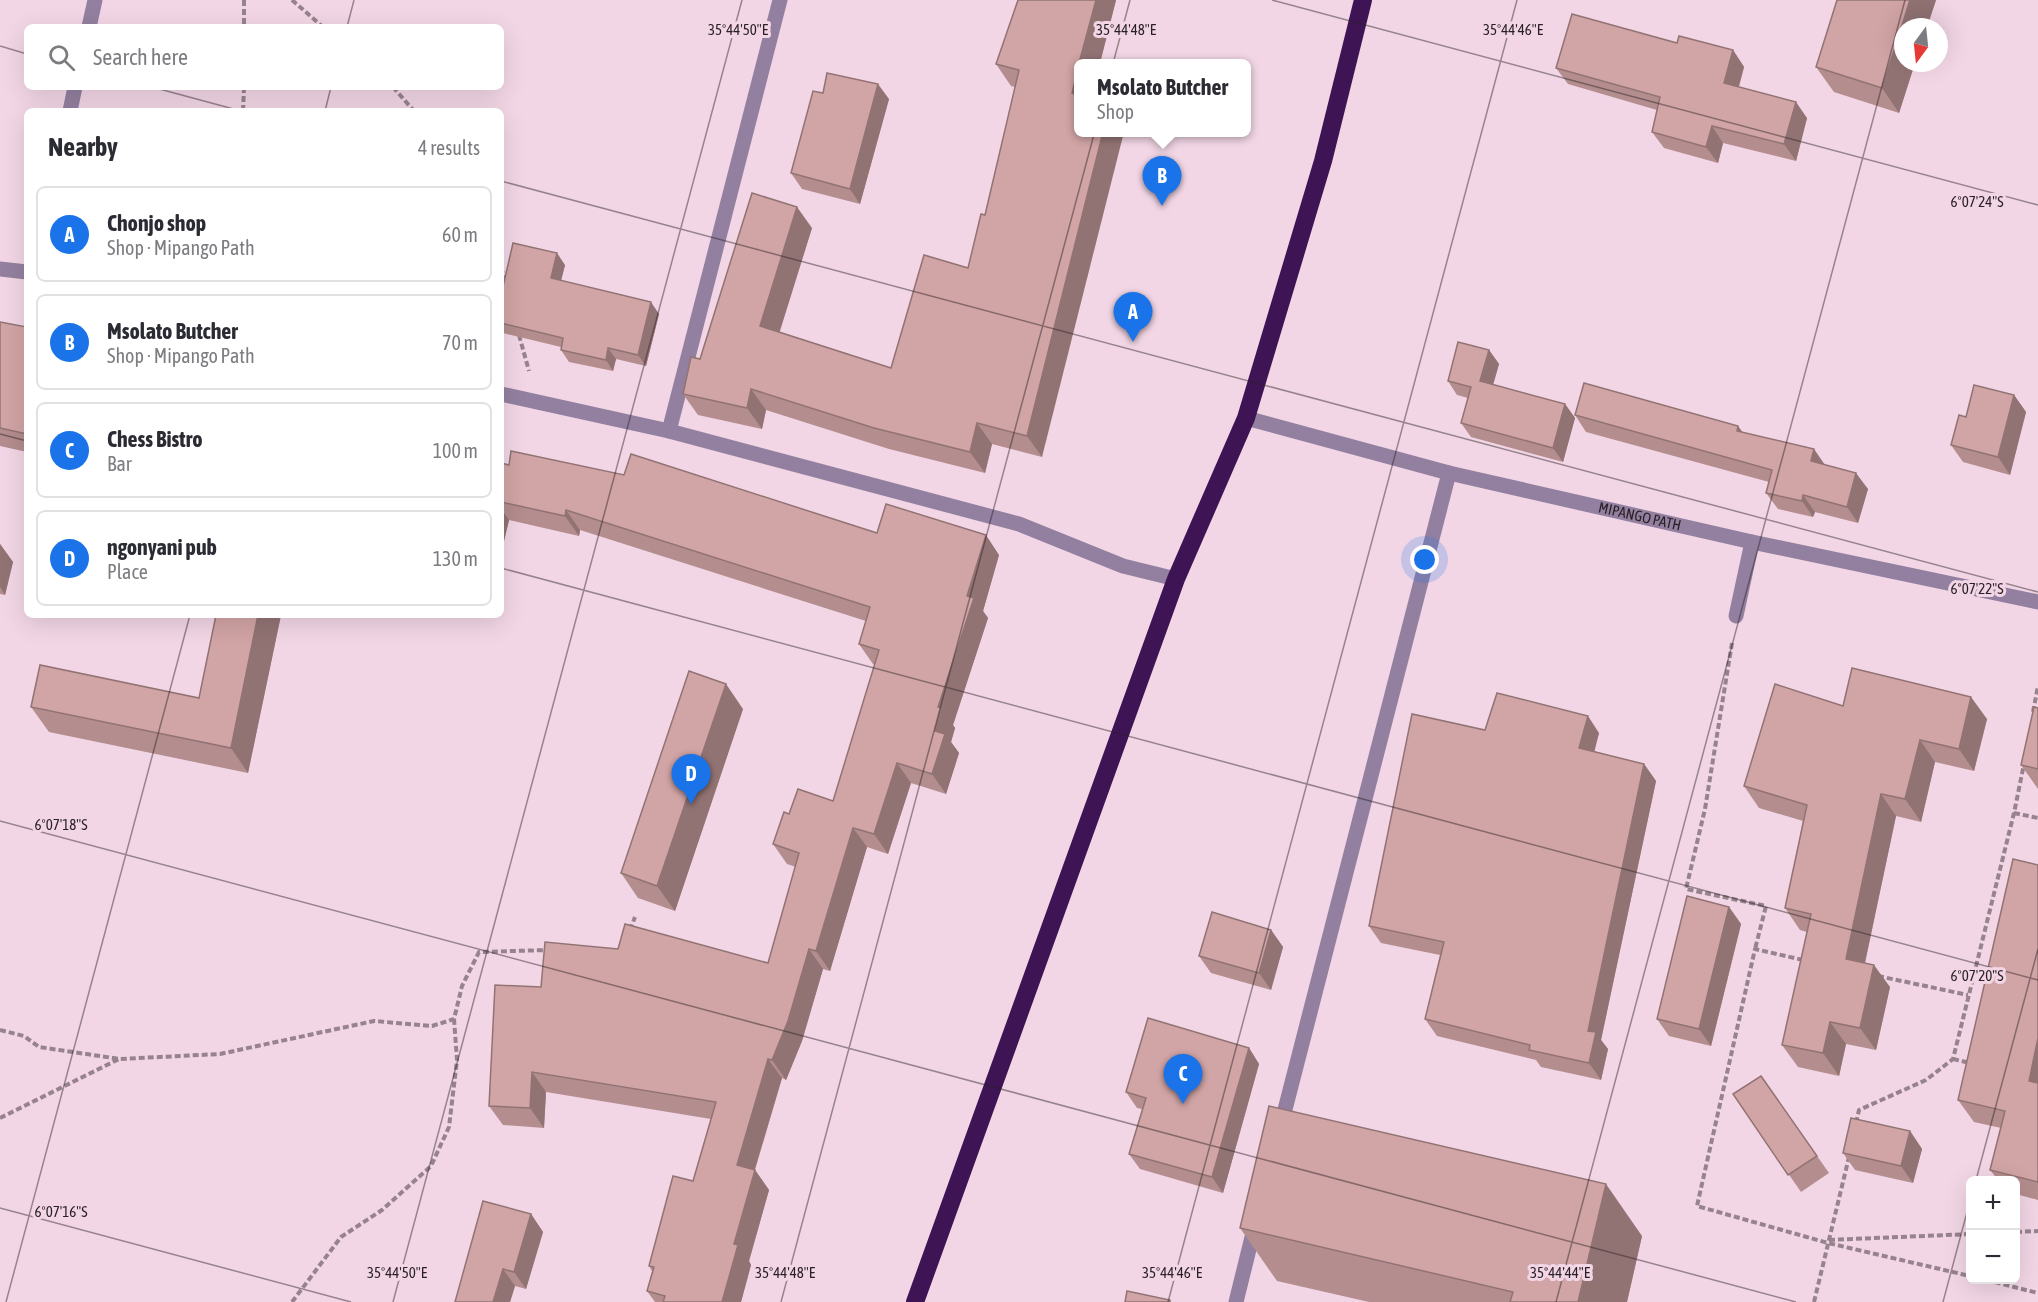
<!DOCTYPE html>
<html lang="en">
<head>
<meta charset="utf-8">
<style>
  :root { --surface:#fff; --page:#f2f2f3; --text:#2b2b33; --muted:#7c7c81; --line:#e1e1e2; --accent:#1a73e8 }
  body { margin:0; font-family:"Asap Condensed",sans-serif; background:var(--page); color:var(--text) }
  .controls { position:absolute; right:18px; bottom:18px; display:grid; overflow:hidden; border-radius:9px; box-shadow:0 6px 24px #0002 }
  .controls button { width:54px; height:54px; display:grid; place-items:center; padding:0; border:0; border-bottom:2px solid var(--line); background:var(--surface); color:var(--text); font:30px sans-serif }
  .compass { position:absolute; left:1894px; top:18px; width:54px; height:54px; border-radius:50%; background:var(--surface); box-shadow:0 6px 24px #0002; rotate:195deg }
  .you { position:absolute; left:1425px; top:560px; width:21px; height:21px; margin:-15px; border:4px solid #fff; border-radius:50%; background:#1a73e8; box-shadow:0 0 0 9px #1a73e833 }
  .badge { display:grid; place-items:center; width:39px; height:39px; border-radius:50%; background:var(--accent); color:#fff; font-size:20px; font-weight:700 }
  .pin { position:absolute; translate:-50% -50px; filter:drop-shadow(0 2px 3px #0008) }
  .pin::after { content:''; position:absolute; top:32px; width:21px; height:18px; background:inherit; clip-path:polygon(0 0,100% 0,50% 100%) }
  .popup { position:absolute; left:1074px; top:59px; width:177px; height:78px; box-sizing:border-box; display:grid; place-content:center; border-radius:9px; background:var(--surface); filter:drop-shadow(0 2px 4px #0005); font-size:20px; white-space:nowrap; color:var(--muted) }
  .popup b { font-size:22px; color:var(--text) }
  .popup::after { content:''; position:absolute; left:50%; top:100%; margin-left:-12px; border:12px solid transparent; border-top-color:var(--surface) }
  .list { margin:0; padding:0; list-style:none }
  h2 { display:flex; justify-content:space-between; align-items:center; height:78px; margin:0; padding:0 24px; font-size:26px }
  h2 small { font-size:20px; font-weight:400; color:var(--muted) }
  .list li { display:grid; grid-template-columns:39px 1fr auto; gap:18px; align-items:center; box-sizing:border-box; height:96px; margin:0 12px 12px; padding:0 12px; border:2px solid var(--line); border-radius:9px }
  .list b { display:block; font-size:22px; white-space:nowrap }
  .list p { margin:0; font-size:20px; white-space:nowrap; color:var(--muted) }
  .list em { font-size:20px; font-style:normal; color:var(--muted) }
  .icon { flex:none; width:33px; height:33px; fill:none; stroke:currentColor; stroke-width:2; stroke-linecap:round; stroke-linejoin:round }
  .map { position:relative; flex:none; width:2038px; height:1302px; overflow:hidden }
  .search { position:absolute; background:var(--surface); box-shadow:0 6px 24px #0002; left:24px; top:24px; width:480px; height:66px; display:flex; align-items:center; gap:15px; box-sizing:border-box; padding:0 21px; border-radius:9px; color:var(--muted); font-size:22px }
  .panel { position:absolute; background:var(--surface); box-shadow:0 6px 24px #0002; left:24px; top:108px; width:480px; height:510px; border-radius:9px }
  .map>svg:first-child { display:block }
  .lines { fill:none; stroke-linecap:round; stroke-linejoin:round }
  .path { stroke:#97838d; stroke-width:4; stroke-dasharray:6 3; stroke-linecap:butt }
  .minor { stroke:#9380a0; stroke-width:15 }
  .highway { stroke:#3e1454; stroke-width:18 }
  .wall { fill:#b48d8e }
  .shaded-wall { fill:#927374 }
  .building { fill:#d1a4a5; stroke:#927374; stroke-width:1.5 }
  .ticks { fill:none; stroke:#291f24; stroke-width:1.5; stroke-opacity:0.45 }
  .labels { text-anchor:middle; stroke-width:6; stroke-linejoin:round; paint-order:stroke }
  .street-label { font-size:15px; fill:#291f24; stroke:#f2d6e5 }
  .ticks-label { font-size:15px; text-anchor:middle; fill:#291f24; stroke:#f2d6e5; stroke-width:6; stroke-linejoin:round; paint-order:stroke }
</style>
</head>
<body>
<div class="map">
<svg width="2038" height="1302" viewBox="0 0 2038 1302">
  <rect width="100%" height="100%" fill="#f2d6e5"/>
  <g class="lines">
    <!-- path -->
    <g class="path">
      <path d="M244,0V27"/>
      <path d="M292,0L323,27"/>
      <path d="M393,87L414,111"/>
      <path d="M243,111L244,87"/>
      <path d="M501,267L506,284"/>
      <path d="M519,335L529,371"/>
      <path d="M1732,643L1705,809L1686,889L1766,906L1755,949"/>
      <path d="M2033,712L2038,686"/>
      <path d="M2014,813L2038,818"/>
      <path d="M630,930L635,917"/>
      <path d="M1803,960L1755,949L1697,1206L1828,1243L1970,1276"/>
      <path d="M1878,976L1968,995"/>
      <path d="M0,1030L24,1036L39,1047L120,1059L220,1054L374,1021L432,1026L454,1019L462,986L479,952L549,950"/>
      <path d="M1953,1059L1970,1063"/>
      <path d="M0,1118L119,1059"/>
      <path d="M1856,1123L1859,1110L1926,1080L1953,1059L2014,813L2024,764"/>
      <path d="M2016,1232L2038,1231"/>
      <path d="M1829,1240L1970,1234"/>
      <path d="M1986,1280L2038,1293"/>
      <path d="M292,1302L341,1237L382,1210L431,1166L449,1127L457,1060L454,1019"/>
      <path d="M1814,1302L1849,1157"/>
    </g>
    <!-- minor -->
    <g class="minor">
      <path d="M89,27L95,0"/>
      <path d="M70,111L75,87"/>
      <path d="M0,269L27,272"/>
      <path d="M501,394L669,431L1019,524L1123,566L1176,579"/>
      <path id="s1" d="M1246,418L1449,473L1752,542L2038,602"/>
      <path d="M669,431L780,0"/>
      <path d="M1736,616L1752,542"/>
      <path d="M1280,1129L1449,473"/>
      <path d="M1236,1302L1255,1225"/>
    </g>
    <!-- highway -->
    <path class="highway" d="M915,1302L1176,579L1246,418L1323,161L1363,0"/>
  </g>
  <!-- wall -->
  <g class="wall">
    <path d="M1018,0H1116L1100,63H1078L1042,457L992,444L985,473L889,449L766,410L762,429L698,415L683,394L700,359L812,228L779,332L891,368L968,268L985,215L1015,87L1011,86L996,64Z"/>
    <path d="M1837,0H1936L1927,27L1903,63H1915L1899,113L1834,92L1816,67Z"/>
    <path d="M1677,43L1733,50L1744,67L1739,87L1807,118L1796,161L1723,143L1718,163L1664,148L1652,132L1657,110L1568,84L1556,68Z"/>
    <path d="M823,93L889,99L860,204L802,189L791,173Z"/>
    <path d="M565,265L561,280L659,314L646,366L616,359L613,371L569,362L561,350V347L503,333L501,340V295Z"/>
    <path d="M0,322L27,327V452L0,446Z"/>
    <path d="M1489,350L1499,364L1493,385L1565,404L1575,418L1563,462L1471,437L1461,423L1468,398L1457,395L1448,381Z"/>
    <path d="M2014,395L2026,412L2010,475L1963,462L1951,445L1966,417Z"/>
    <path d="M1575,415L1743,433L1825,465L1868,489L1858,523L1815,512L1813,517L1778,509L1766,493L1769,482L1586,432Z"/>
    <path d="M501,463L999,555L983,611L988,618L953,725L955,728L951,742L959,753L946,794L911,783L888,854L867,847L830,971L823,969L802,1041L786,1080L782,1078L755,1170L769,1190L749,1261L751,1265L741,1302H655L647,1291L652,1271L649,1266L693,1181L711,1119L546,1092L544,1128L503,1125L489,1106L541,987L768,963L796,867L787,864L773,844L789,814L833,801L875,665L873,664L859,644L866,621L580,530L579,536L509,520L504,541L501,540Z"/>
    <path d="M0,544L13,562L5,595L0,594Z"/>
    <path d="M216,615H281L248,773L49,732L31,707L199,698Z"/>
    <path d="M1843,706L1987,719L1974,771L1935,762L1921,822L1896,816L1865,963L1890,987L1876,1050L1846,1044L1839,1076L1798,1067L1782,1045L1807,932L1800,930L1785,908L1803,821L1759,808L1744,786Z"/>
    <path d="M2038,708V789L2021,765Z"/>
    <path d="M743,709L675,911L638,898L621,873Z"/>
    <path d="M1485,730L1599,733L1594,751L1644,764L1656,781L1601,1040L1608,1049L1601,1080L1541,1067L1536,1060L1437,1036L1425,1019L1440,955L1381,943L1369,926Z"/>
    <path d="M2038,865V1200L2016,1194V1180H1998L1990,1170L2001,1128L1974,1122L1958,1100Z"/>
    <path d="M1729,907L1741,924L1711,1046L1669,1036L1657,1019Z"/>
    <path d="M1271,930L1283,947L1271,990L1211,973L1199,956Z"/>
    <path d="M1249,1048L1259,1064L1223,1193L1140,1169L1129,1154L1142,1109L1137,1108L1126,1092Z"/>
    <path d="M1761,1076L1829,1173L1801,1192L1733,1094Z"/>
    <path d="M1910,1131L1922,1149L1913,1183L1855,1170L1843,1153Z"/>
    <path d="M483,1201L531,1214L543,1232L526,1289L515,1286L510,1302Z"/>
    <path d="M1240,1228L1642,1236L1627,1302H1369L1277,1281Z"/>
  </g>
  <!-- shaded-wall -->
  <g class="shaded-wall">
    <path d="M1096,0H1116L1100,63H1079Z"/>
    <path d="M1910,0H1936L1927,27H1903V63H1915L1899,113L1882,88Z"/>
    <path d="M1733,50L1744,67L1735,99L1724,83Z"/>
    <path d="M1078,69V102L1072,93Z"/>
    <path d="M878,84L889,99L860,204L850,189Z"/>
    <path d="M1796,102L1807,118L1796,161L1784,144Z"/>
    <path d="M1712,126L1723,143L1718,163L1706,147Z"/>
    <path d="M1103,132H1124L1042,457L1027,436Z"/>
    <path d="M797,207L812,228L775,347L760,326Z"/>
    <path d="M557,253L565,265L559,289L551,278Z"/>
    <path d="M651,302L659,314L646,366L638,355Z"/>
    <path d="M608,348L616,359L613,371L606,360Z"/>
    <path d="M1489,350L1499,364L1490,395L1480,381Z"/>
    <path d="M751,389L766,410L762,429L747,408Z"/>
    <path d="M2014,395L2026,412L2010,475L1998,457Z"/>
    <path d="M1565,404L1575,418L1563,462L1553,448Z"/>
    <path d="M977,423L992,444L985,473L970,452Z"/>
    <path d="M1738,426L1750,442L1737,431Z"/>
    <path d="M1814,449L1825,465L1811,461Z"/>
    <path d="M1856,473L1868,489L1858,523L1847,507Z"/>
    <path d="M1803,495L1815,512L1813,517L1802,501Z"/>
    <path d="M501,509L509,520L504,541L501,536Z"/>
    <path d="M566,510L580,530L579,536L565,516Z"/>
    <path d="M986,535L999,555L983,611L988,618L953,725L955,728L951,742L959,753L946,794L932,774L935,731L938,707L967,596Z"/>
    <path d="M0,544L13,562L5,595L0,587Z"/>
    <path d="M258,615H281L248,773L231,748Z"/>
    <path d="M726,684L743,709L675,911L657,886Z"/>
    <path d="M1971,697L1987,719L1974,771L1959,749Z"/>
    <path d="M1588,716L1599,733L1591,765L1579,748Z"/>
    <path d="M1920,740L1935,762L1921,822L1905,799Z"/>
    <path d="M897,763L911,783L888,854L874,834Z"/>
    <path d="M1644,764L1656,781L1601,1040L1608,1049L1601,1080L1589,1063L1588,1031Z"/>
    <path d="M1881,794L1896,816L1861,981L1846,959Z"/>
    <path d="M853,828L867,847L830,971L816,951Z"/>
    <path d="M1729,907L1741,924L1711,1046L1699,1029Z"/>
    <path d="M1271,930L1283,947L1271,990L1259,973Z"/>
    <path d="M809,949L823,969L802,1041L786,1080L772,1060Z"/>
    <path d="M1874,965L1890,987L1876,1050L1860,1028Z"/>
    <path d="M1830,1022L1846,1044L1839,1076L1823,1053Z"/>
    <path d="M2038,1038V1094L2029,1081Z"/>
    <path d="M1249,1048L1259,1064L1223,1193L1212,1177Z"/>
    <path d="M768,1059L782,1078L750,1185L737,1165Z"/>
    <path d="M532,1072L546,1092L544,1128L530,1108Z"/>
    <path d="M1910,1131L1922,1149L1913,1183L1901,1166Z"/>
    <path d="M755,1170L769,1190L749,1261L751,1265L741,1302H722L734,1244Z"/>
    <path d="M1606,1184L1642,1236L1627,1302H1578Z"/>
    <path d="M531,1214L543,1232L526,1289L514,1272Z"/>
    <path d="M503,1269L515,1286L510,1302H493Z"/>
  </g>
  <!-- building -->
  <g class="building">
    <path d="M1018,0H1096L1079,63H1078V69L1072,93L1078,95V132H1103L1027,436L977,423L970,452L874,428L751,389L747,408L683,394L691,357L700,359L752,193L797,207L760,326L891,368L924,255L968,268L981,214L985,215L1019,70L996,64Z"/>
    <path d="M1837,0H1910L1882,88L1816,67Z"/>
    <path d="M1572,14L1677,43L1679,36L1733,50L1724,83L1796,102L1784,144L1712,126L1706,147L1652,132L1660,97L1556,68Z"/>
    <path d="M827,73L878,84L850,189L791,173L813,91L823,93Z"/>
    <path d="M513,243L557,253L551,278L651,302L638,355L608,348L606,360L561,350L563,338L501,323V295Z"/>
    <path d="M0,322L27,327V434L0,428Z"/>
    <path d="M1458,342L1489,350L1480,381L1565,404L1553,448L1461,423L1471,387L1448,381Z"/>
    <path d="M1584,383L1738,426L1737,431L1814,449L1811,461L1856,473L1847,507L1803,495L1802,501L1766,493L1772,470L1575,415Z"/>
    <path d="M1974,385L2014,395L1998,457L1951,445L1959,415L1966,417Z"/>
    <path d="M511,451L624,475L631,454L877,533L886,504L986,535L967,596L974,598L938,707L941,708L935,731L945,734L932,774L897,763L874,834L853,828L816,951L809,949L788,1021L772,1060L768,1059L737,1165L755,1170L734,1244L738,1245L722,1302H663L665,1296L647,1291L654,1267L649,1266L673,1176L693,1181L716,1102L532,1072L530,1108L489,1106L495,985L541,987L545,942L618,949L625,924L768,963L799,853L773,844L784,812L789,814L798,789L833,801L879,650L859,644L870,607L566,510L565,516L501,502V463L509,465Z"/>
    <path d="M216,615H258L231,748L31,707L40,665L199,698Z"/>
    <path d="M1852,668L1971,697L1959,749L1920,740L1905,799L1881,794L1846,959L1874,965L1860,1028L1830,1022L1823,1053L1782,1045L1811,914L1785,908L1807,805L1744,786L1775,684L1843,706Z"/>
    <path d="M689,671L726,684L657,886L621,873Z"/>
    <path d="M1497,693L1588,716L1579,748L1644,764L1588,1031L1596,1032L1589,1063L1529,1050L1530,1045L1425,1019L1444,942L1369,926L1412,714L1485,730Z"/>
    <path d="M2034,707L2038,708V769L2021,765Z"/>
    <path d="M2013,859L2038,865V1038L2029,1081L2038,1083V1182L1990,1170L2005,1111L1958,1100Z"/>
    <path d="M1687,896L1729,907L1699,1029L1657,1019Z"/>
    <path d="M1212,912L1271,930L1259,973L1199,956Z"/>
    <path d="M1148,1018L1249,1048L1212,1177L1129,1154L1146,1098L1126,1092Z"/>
    <path d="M1761,1076L1817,1156L1788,1175L1733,1094Z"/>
    <path d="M1269,1106L1606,1184L1578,1302H1510L1513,1292L1240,1228Z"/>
    <path d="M1851,1118L1910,1131L1901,1166L1843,1153Z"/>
    <path d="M483,1201L531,1214L514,1272L503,1269L493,1302H455Z"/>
    <path d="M1127,1291L1170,1300V1302H1125Z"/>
  </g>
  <!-- ticks -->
  <path class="ticks" d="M1272,0L2038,205M347,27L354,0M0,46L27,54M152,87L241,111M325,111L331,87M501,181L2038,592M0,434L27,441M501,568L2038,980M0,821L1796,1302M1976,1180L2038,949M0,1208L351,1302M6,1302L190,615M393,1302L742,0M781,1302L1130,0M1168,1302L1517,0M1556,1302L1905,0M1943,1302L1970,1201"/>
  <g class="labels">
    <!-- street labels -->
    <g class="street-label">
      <text dy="5" stroke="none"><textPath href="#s1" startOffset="406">MIPANGO PATH</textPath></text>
    </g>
  </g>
  <g class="ticks-label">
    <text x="738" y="35">35°44'50"E</text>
    <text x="1126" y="35">35°44'48"E</text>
    <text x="1513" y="35">35°44'46"E</text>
    <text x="1977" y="207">6°07'24"S</text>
    <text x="1977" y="594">6°07'22"S</text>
    <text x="61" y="830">6°07'18"S</text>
    <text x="1977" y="981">6°07'20"S</text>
    <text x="61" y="1217">6°07'16"S</text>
    <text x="397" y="1278">35°44'50"E</text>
    <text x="785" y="1278">35°44'48"E</text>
    <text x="1172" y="1278">35°44'46"E</text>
    <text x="1560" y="1278">35°44'44"E</text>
  </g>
</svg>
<div class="controls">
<button>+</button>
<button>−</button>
</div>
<svg class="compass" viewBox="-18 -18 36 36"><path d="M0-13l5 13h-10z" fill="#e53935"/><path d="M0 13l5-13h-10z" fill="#7c7c81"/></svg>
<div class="you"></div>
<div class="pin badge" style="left:1133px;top:342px">A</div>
<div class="pin badge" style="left:1162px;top:206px">B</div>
<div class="popup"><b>Msolato Butcher</b>Shop</div>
<div class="pin badge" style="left:1183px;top:1104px">C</div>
<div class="pin badge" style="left:691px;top:804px">D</div>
<div class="search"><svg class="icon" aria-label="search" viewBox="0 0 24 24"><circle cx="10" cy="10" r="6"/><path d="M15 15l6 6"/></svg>Search here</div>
<section class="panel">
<h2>Nearby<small>4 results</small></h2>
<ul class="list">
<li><span class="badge">A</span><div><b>Chonjo shop</b><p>Shop · Mipango Path</p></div><em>60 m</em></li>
<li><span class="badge">B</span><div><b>Msolato Butcher</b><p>Shop · Mipango Path</p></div><em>70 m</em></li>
<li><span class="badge">C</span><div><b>Chess Bistro</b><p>Bar</p></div><em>100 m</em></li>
<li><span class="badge">D</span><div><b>ngonyani pub</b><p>Place</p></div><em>130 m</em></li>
</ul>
</section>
</div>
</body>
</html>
